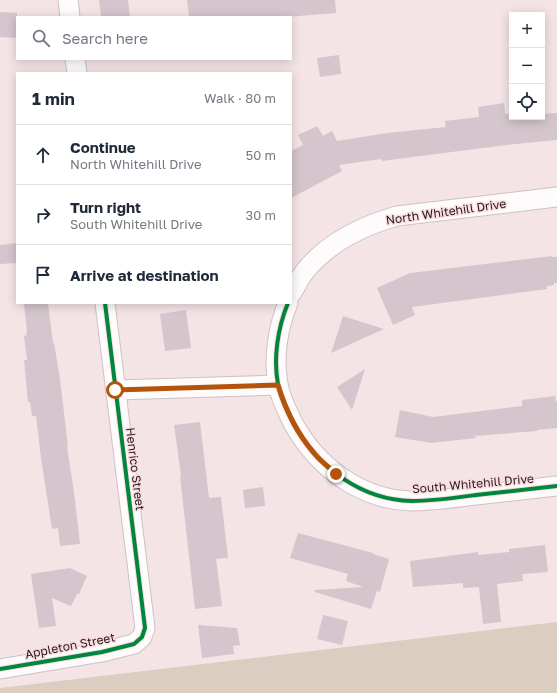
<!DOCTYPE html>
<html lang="en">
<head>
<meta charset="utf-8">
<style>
  :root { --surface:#fff; --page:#f2f2f3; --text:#1f2937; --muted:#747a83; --line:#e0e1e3 }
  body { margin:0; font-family:"Golos Text",sans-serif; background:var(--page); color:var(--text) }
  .controls { position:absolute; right:12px; top:12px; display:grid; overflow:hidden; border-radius:0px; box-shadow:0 2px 10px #0003 }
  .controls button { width:36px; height:36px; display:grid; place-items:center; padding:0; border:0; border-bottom:1px solid var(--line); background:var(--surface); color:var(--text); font:20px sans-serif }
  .stop { position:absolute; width:12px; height:12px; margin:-9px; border:3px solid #b45309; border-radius:50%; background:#fff }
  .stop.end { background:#b45309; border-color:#fff; box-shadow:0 1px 4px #0008 }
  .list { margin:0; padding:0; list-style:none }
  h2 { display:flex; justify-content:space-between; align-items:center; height:52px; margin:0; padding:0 16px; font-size:17px }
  h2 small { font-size:13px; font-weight:400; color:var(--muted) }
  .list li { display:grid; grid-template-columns:26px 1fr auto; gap:12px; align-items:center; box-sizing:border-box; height:60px; padding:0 16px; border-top:1px solid var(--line) }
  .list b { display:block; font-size:15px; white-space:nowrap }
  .list p { margin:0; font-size:13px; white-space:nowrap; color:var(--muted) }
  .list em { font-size:13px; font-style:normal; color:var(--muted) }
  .icon { flex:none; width:22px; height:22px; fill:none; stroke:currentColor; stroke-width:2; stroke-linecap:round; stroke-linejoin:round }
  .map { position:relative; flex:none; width:557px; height:693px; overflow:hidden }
  .search { position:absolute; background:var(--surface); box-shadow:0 2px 10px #0003; left:16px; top:16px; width:276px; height:44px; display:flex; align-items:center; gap:10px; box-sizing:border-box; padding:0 14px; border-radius:0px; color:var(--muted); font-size:15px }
  .panel { position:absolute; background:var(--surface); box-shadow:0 2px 10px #0003; left:16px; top:72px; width:276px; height:232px; border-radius:0px }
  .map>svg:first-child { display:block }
  .green { fill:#dccdc1 }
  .building { fill:#d4c6cc }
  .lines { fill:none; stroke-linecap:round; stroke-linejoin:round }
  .street-casing { stroke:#cec1c3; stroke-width:21 }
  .street { stroke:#fdfbfb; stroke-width:19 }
  .cycleway-casing { stroke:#fbdde0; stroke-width:6 }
  .cycleway { stroke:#00873e; stroke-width:4 }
  .route { stroke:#b45309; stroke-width:5 }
  .labels { text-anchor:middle; stroke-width:3; stroke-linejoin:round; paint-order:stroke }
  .street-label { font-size:12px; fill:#251b1c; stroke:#fbdde0 }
</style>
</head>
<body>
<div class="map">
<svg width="557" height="693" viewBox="0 0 557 693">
  <rect width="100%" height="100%" fill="#f4e4e6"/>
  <!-- green -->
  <path class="green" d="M557,622V693H0V688Z"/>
  <!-- building -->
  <g class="building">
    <path d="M99,0H128L130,17H101Z"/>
    <path d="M187,0H335L336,13L286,17H189Z"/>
    <path d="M0,12L17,13V38L0,37Z"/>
    <path d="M339,55L341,74L320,77L317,58Z"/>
    <path d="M504,103L505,114L512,113V118L542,117V114L557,113V140L506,145L382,161L381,159L339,165L342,171L291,198V151L303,145L298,135L317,126L323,136L332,131L337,141L387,133L446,127L445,121L479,117L478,107Z"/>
    <path d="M17,243V263L0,264V245Z"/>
    <path d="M552,256V257H557V283H554V285L547,286V289L412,307L415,315L393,325L377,288L410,273Z"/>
    <path d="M24,303H48L53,343H54L60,379L68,447H67L74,492L80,544L60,546L58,528L52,529L41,458L36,416H32L30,402H28L24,360H27L24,336L27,335L26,333L27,332Z"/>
    <path d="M186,310L191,348L165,351L160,314Z"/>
    <path d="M343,316L384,329L331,353Z"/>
    <path d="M365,369L352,410L337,387Z"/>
    <path d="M555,396L556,402L557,401V428L537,430V431L475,436L476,438L431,443L395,437L400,410L433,417L522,406V400Z"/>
    <path d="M200,422L209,498L221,497L228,558L216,559L222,606L195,609L180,476H181L174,425Z"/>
    <path d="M263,487L265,506L245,508L243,490Z"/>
    <path d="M298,533L373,553V554L389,559L380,592L377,591L371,609L315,592V590L363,587L346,581L348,574L290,558Z"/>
    <path d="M545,545L548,572L522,574L523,581L497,584L501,622L483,624L479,587L463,588V583L413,587L410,561L478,552V555L509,552V549Z"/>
    <path d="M70,568L87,576L79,594H77L71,606L52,598L56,626L39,628L31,574Z"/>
    <path d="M323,615L348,621L342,645L317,639Z"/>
    <path d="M198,625L237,628L240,645L233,646L234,654L202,658Z"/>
  </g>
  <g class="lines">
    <!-- street casing -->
    <g class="street-casing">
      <g id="street">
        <path d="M68,0L70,17"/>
        <path d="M75,59L77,73"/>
        <path d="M291,294C296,286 300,277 306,270C329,242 362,226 397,216L557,197"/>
        <path d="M288,303C278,327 273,358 278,384C280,397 287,411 293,423C317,467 361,500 412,501C433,501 454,498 476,495C503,492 530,489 557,486"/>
        <path d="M115,390L278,385"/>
        <path d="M0,669L102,652L134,644L142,637L145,628L105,303"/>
      </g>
    </g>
    <!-- street -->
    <use href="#street" class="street"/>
    <!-- cycleway casing -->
    <g class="cycleway-casing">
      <g id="cycleway">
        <path d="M288,303C278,327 273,358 278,384C280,397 287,411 293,423C317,467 361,500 412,501C433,501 454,498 476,495C503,492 530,489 557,486"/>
        <path d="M0,669L102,652L134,644L142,637L145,628L105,303"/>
      </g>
    </g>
    <!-- cycleway -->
    <use href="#cycleway" class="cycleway"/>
  </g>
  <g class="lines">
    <!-- route -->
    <path class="route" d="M115,390L278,385C286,411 296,432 314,453C320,461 329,467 336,474"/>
  </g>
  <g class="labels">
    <!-- street labels -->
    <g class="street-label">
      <text transform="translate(446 212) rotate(-8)" y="4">North Whitehill Drive</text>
      <text transform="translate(135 469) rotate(83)" y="4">Henrico Street</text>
      <text transform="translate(473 484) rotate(-5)" y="4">South Whitehill Drive</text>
      <text transform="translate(70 646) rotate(-11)" y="4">Appleton Street</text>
    </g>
  </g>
</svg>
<div class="controls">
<button>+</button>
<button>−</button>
<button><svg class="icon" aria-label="locate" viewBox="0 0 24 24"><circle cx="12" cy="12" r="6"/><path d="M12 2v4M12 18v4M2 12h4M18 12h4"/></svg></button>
</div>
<div class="stop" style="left:115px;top:390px"></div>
<div class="stop end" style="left:336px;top:474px"></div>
<div class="search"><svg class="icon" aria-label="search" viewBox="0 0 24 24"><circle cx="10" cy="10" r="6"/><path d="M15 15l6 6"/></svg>Search here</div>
<section class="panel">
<h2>1 min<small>Walk · 80 m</small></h2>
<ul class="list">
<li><svg class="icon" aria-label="ahead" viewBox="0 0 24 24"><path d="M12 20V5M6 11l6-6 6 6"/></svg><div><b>Continue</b><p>North Whitehill Drive</p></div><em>50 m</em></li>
<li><svg class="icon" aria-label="right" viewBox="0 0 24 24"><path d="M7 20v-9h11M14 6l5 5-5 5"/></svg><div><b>Turn right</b><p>South Whitehill Drive</p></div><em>30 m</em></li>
<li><svg class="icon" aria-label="arrive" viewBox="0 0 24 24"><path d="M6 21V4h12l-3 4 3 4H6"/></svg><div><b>Arrive at destination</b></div></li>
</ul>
</section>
</div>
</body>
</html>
